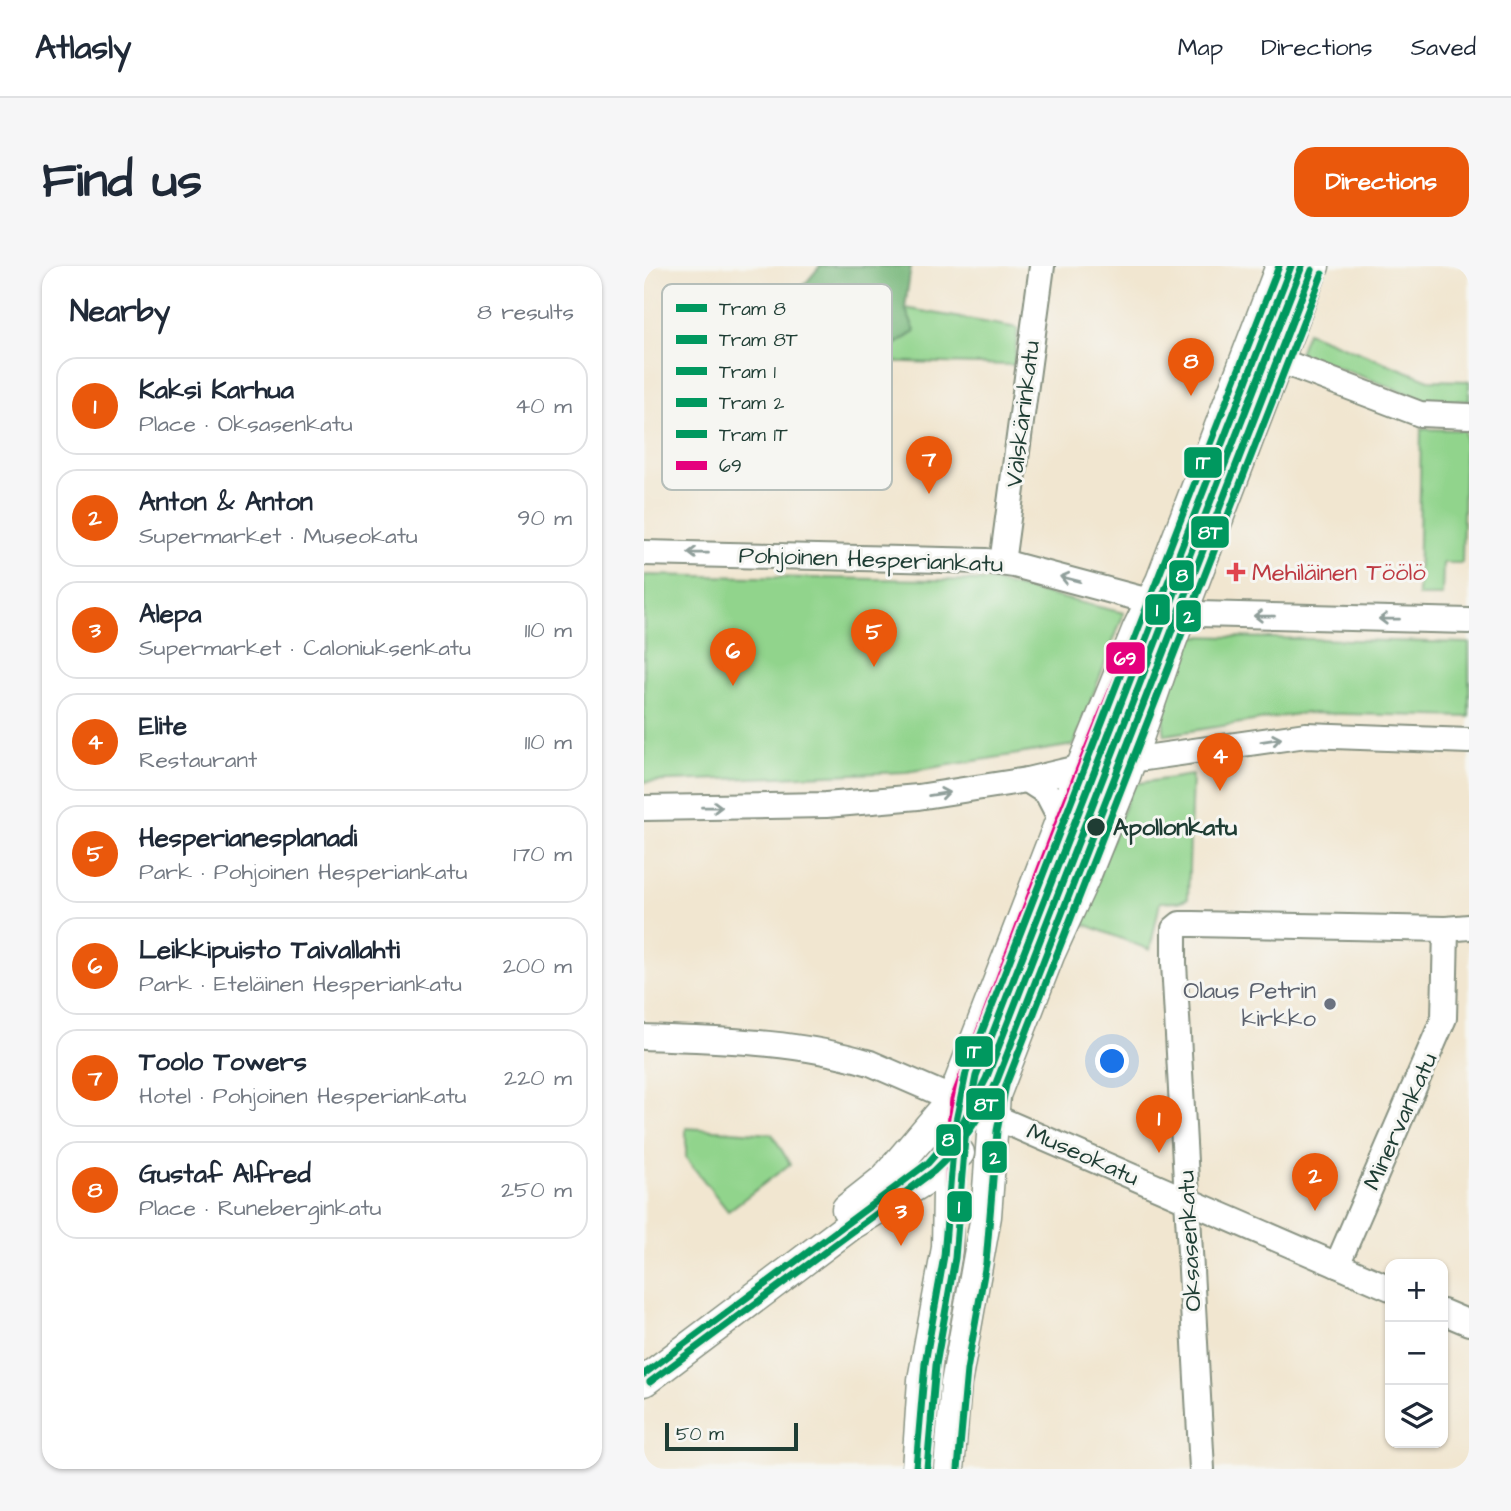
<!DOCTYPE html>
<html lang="en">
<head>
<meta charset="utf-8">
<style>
  :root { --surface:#fff; --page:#f6f6f7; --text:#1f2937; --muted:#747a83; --line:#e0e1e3; --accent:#ea580c }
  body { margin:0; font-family:"Architects Daughter",sans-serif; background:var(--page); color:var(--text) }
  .controls { position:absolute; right:21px; bottom:21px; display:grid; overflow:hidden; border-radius:14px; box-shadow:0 2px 5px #0004 }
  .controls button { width:63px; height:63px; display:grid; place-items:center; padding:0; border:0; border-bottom:2px solid var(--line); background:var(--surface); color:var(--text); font:35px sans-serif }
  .scale { position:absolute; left:21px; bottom:18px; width:133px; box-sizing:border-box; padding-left:7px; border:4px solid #1f3d34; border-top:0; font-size:19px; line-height:24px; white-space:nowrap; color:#1f3d34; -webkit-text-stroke:5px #f6f6f2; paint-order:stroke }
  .you { position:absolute; left:469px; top:796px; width:24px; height:24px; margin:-18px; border:5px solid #fff; border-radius:50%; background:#1a73e8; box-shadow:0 0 0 10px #1a73e833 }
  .badge { display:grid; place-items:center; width:46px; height:46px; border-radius:50%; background:var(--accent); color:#fff; font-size:23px; font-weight:700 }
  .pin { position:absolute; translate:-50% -58px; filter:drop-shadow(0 2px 4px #0008) }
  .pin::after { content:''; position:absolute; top:37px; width:24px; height:21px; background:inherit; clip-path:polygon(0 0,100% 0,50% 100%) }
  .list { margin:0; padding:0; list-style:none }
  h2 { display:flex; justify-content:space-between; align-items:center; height:91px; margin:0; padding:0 28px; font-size:30px }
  h2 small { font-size:23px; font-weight:400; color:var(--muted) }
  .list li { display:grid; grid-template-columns:46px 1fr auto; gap:21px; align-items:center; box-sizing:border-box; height:98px; margin:0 14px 14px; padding:0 14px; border:2px solid var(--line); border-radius:21px }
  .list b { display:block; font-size:26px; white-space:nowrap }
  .list p { margin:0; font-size:23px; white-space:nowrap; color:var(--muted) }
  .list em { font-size:23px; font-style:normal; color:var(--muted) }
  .icon { flex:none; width:38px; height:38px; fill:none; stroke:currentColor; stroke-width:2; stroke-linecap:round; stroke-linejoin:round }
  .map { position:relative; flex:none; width:825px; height:1203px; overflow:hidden; border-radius:21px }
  header { display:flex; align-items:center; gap:42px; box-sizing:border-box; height:98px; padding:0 35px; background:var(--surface); border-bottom:2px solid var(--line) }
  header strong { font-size:33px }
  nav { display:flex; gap:38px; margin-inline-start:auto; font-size:24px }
  .intro { display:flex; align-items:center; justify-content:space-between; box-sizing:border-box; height:168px; padding:0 42px }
  h1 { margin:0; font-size:49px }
  .button { padding:18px 32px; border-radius:21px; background:var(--accent); color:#fff; font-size:24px; font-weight:700 }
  main { display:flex; gap:42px; padding:0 42px }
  aside { flex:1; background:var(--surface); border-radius:21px; box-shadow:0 2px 5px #0004 }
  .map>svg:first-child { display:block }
  .green { fill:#91d48c; stroke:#588860; stroke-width:2 }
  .forest { fill:#74b678; stroke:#4a7a56; stroke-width:2 }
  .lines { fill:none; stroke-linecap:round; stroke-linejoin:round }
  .minor-casing { stroke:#889282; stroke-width:28 }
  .major-casing { stroke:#889282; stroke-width:33 }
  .minor { stroke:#fff; stroke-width:24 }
  .major { stroke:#fff; stroke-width:30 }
  .bus-1-casing { stroke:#f6f6f2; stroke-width:12 }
  .bus-1 { stroke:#e5007d; stroke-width:7 }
  .tram-1-casing { stroke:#f6f6f2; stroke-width:12 }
  .tram-2-casing { stroke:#f6f6f2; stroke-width:12 }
  .tram-3-casing { stroke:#f6f6f2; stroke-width:12 }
  .tram-4-casing { stroke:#f6f6f2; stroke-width:12 }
  .tram-5-casing { stroke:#f6f6f2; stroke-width:12 }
  .tram-1 { stroke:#00985f; stroke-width:7 }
  .tram-2 { stroke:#00985f; stroke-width:7 }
  .tram-3 { stroke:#00985f; stroke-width:7 }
  .tram-4 { stroke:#00985f; stroke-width:7 }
  .tram-5 { stroke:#00985f; stroke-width:7 }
  .oneway { stroke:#8f9e9a }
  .health-dot { fill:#e0444e; stroke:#f6f6f2; stroke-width:2.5 }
  .stop-dot { fill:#1f3d34; stroke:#f6f6f2; stroke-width:2.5 }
  .worship-dot { fill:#6b7280; stroke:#f6f6f2; stroke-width:2.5 }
  .labels { text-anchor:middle; stroke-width:6; stroke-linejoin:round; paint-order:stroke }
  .street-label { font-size:24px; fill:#1f3d34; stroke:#f6f6f2 }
  .health-label { font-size:24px; fill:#be3a42; stroke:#f6f6f2; text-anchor:start }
  .stop-label { font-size:24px; font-weight:bold; fill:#1f3d34; stroke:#f6f6f2; text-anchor:start }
  .worship-label { font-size:24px; fill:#5b616d; stroke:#f6f6f2; text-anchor:end }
  .key { fill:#f6f6f2; stroke:#b6beb9; stroke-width:2 }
  .key-label { font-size:19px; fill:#1f3d34 }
  .line-badge { stroke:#f6f6f2; stroke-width:2.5 }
  .badge-label { font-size:19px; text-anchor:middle; font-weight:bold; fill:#fff }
</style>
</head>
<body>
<header>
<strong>Atlasly</strong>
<nav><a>Map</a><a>Directions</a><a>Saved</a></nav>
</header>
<div class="intro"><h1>Find us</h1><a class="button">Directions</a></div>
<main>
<aside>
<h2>Nearby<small>8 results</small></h2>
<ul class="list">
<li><span class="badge">1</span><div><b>Kaksi Karhua</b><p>Place · Oksasenkatu</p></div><em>40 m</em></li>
<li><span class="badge">2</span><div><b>Anton &amp; Anton</b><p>Supermarket · Museokatu</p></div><em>90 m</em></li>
<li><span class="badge">3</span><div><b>Alepa</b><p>Supermarket · Caloniuksenkatu</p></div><em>110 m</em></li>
<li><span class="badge">4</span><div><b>Elite</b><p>Restaurant</p></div><em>110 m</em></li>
<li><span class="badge">5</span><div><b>Hesperianesplanadi</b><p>Park · Pohjoinen Hesperiankatu</p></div><em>170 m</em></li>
<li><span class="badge">6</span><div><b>Leikkipuisto Taivallahti</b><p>Park · Eteläinen Hesperiankatu</p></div><em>200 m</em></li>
<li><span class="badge">7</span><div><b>Toolo Towers</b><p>Hotel · Pohjoinen Hesperiankatu</p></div><em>220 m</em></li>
<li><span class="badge">8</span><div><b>Gustaf Alfred</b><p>Place · Runeberginkatu</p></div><em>250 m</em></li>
</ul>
</aside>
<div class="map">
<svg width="825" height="1203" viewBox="0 0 825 1203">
  <rect width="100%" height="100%" fill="#f6f6f2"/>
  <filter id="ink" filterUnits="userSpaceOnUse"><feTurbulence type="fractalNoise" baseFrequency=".0143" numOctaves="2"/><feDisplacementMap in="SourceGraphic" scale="14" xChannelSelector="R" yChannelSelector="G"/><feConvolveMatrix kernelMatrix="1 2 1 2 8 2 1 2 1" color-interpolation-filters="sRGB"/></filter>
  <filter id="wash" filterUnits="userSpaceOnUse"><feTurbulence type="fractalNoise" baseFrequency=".00686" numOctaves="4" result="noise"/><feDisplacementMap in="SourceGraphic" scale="28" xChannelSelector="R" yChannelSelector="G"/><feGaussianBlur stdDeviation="1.57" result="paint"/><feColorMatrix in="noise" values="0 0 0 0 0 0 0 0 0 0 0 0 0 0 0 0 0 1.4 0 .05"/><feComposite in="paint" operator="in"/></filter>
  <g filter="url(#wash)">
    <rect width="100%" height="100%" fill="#f1e6d0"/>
    <!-- green -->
    <g class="green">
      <path d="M261,42L374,62L370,99L227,95L271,66Z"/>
      <path d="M663,66L785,114L825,115V135L781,134L655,87Z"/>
      <path d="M777,163L820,164L821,172L818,297H799L798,330H774Z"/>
      <path d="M0,309L348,315L480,347L430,479L262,506L0,516Z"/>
      <path d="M548,370L825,377V451L660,447L521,469C515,447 531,387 548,370Z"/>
      <path d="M548,509L544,632L535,636H516L506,684L437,657L489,518Z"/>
      <path d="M42,862L128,868L146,898L84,945L42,892Z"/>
    </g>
    <!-- forest -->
    <path class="forest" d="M176,0H267L261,42L271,65L227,95L146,93L136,62L151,30Z"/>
  </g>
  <g filter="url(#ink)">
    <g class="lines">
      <!-- minor casing -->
      <g class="minor-casing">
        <g id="minor">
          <path d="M634,94L776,148L825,150"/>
          <path d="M0,287L342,295L370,299L554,348L825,355"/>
          <path d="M358,297L398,0"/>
          <path d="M383,514L403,527L417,554"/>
          <path d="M0,542L182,539L274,531L383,514L438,501L662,469L825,475"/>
          <path d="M0,771C76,774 152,775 226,797L746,1022"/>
          <path d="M693,999L800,752L802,663"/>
          <path d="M799,1046L825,1057"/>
          <path d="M558,1203L530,697V663L536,658H549L802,663L825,661"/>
        </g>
      </g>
      <!-- major casing -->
      <g class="major-casing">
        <g id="major">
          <path d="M203,943L241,913L309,833"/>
          <path d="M0,1115L207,959L279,915L315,887"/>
          <path d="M273,1203L279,1114L303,982L305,868L309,833L429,522L494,362L517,315L637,0"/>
          <path d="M305,1203L312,1118L342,950L351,829L405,689L442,608L479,516L527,376L670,0"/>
        </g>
      </g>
      <!-- minor -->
      <use href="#minor" class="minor"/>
      <!-- major -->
      <use href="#major" class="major"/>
      <!-- bus-1 casing -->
      <g class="bus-1-casing">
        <path id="bus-1" d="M273,1203L279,1114L303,982L305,868L309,833C376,660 436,482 517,315L637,0"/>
      </g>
      <!-- bus-1 -->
      <use href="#bus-1" class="bus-1"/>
      <!-- tram-1 casing -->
      <g class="tram-1-casing">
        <path id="tram-1" d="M0,1108L284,897L318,858L342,813L658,0"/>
      </g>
      <!-- tram-2 casing -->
      <g class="tram-2-casing">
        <path id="tram-2" d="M6,1116L290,905C317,880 337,851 352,817L668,4"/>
      </g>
      <!-- tram-3 casing -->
      <g class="tram-3-casing">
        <path id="tram-3" d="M283,1202L292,1099L311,992L322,861L332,810L647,0"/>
      </g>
      <!-- tram-4 casing -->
      <g class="tram-4-casing">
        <path id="tram-4" d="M314,1203L323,1104L342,997L353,865L362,819L678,8"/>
      </g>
      <!-- tram-5 casing -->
      <g class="tram-5-casing">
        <path id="tram-5" d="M272,1201L281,1097L300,990L311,860L322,807L635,0"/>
      </g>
      <!-- tram-1 -->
      <use href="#tram-1" class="tram-1"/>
      <!-- tram-2 -->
      <use href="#tram-2" class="tram-2"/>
      <!-- tram-3 -->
      <use href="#tram-3" class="tram-3"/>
      <!-- tram-4 -->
      <use href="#tram-4" class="tram-4"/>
      <!-- tram-5 -->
      <use href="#tram-5" class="tram-5"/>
    </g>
    <!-- one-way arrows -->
    <defs><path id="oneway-shaft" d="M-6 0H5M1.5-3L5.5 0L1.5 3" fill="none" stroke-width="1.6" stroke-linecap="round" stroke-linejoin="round" transform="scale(1.75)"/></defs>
    <g class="oneway">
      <use href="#oneway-shaft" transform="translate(54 287) rotate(-179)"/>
      <use href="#oneway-shaft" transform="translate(426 313) rotate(-166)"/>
      <use href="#oneway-shaft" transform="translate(620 350) rotate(-179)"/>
      <use href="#oneway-shaft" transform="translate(745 353) rotate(-179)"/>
      <use href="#oneway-shaft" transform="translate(627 474) rotate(-9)"/>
      <use href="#oneway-shaft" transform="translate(295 528) rotate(-9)"/>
      <use href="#oneway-shaft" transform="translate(68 541) rotate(-1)"/>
    </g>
  </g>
  <!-- markers -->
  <path class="health-dot" d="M588.5 295.5h7v7h7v7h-7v7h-7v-7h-7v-7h7z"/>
  <circle class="stop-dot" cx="452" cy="561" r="10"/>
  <circle class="worship-dot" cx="686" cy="738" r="7"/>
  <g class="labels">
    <!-- street labels -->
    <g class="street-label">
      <text transform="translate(378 148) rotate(-83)" y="8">Välskärinkatu</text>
      <text transform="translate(227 293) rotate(2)" y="8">Pohjoinen Hesperiankatu</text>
      <text transform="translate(756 855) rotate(-66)" y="8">Minervankatu</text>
      <text transform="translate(439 888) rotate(24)" y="8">Museokatu</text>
      <text transform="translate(545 975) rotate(-93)" y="8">Oksasenkatu</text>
    </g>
    <!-- health labels -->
    <g class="health-label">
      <text x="608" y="314">Mehiläinen Töölö</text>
    </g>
    <!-- stop labels -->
    <g class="stop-label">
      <text x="469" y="569">Apollonkatu</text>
    </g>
    <!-- worship labels -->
    <g class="worship-label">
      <text x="672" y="732">Olaus Petrin<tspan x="672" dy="28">kirkko</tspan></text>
    </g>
  </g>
  <!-- legend -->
  <rect x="18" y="18" width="230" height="206" rx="10" class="key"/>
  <rect x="32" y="38" width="31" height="8" fill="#00985f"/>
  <rect x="32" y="69" width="31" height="9" fill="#00985f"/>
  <rect x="32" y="101" width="31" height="8" fill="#00985f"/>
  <rect x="32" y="132" width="31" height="9" fill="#00985f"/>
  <rect x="32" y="164" width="31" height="8" fill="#00985f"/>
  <rect x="32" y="195" width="31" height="9" fill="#e5007d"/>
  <g class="key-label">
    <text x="75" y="49">Tram 8</text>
    <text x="75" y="80">Tram 8T</text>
    <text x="75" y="112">Tram 1</text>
    <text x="75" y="143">Tram 2</text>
    <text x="75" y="175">Tram 1T</text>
    <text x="75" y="206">69</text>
  </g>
  <g class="line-badge">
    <rect x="539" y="180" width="40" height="33" rx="7" fill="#00985f"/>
    <rect x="546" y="249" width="40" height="34" rx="7" fill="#00985f"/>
    <rect x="524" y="293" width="27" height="33" rx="7" fill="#00985f"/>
    <rect x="500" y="327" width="27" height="33" rx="7" fill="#00985f"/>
    <rect x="531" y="333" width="27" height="34" rx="7" fill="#00985f"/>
    <rect x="461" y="375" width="41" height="34" rx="7" fill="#e5007d"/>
    <rect x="310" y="769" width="40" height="33" rx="7" fill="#00985f"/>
    <rect x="321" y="821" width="41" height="34" rx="7" fill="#00985f"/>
    <rect x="291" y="857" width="27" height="34" rx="7" fill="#00985f"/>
    <rect x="337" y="874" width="27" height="34" rx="7" fill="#00985f"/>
    <rect x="302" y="924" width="27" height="33" rx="7" fill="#00985f"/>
  </g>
  <g class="badge-label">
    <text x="559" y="203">1T</text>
    <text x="566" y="273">8T</text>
    <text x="538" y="316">8</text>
    <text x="513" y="350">1</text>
    <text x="545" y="357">2</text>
    <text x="481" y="399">69</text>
    <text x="330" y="792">1T</text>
    <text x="342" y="845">8T</text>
    <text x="304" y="880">8</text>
    <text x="351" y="898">2</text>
    <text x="315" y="947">1</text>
  </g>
</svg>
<div class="controls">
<button>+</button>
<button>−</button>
<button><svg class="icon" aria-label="layers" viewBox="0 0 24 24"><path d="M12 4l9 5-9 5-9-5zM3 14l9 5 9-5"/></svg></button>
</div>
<div class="scale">50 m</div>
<div class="you"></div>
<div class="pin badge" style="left:515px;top:887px">1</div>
<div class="pin badge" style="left:671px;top:945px">2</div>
<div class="pin badge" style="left:257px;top:980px">3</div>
<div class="pin badge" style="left:576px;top:525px">4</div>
<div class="pin badge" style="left:230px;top:401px">5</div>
<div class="pin badge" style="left:89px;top:420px">6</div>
<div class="pin badge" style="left:285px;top:228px">7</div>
<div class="pin badge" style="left:547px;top:130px">8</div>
</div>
</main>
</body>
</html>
